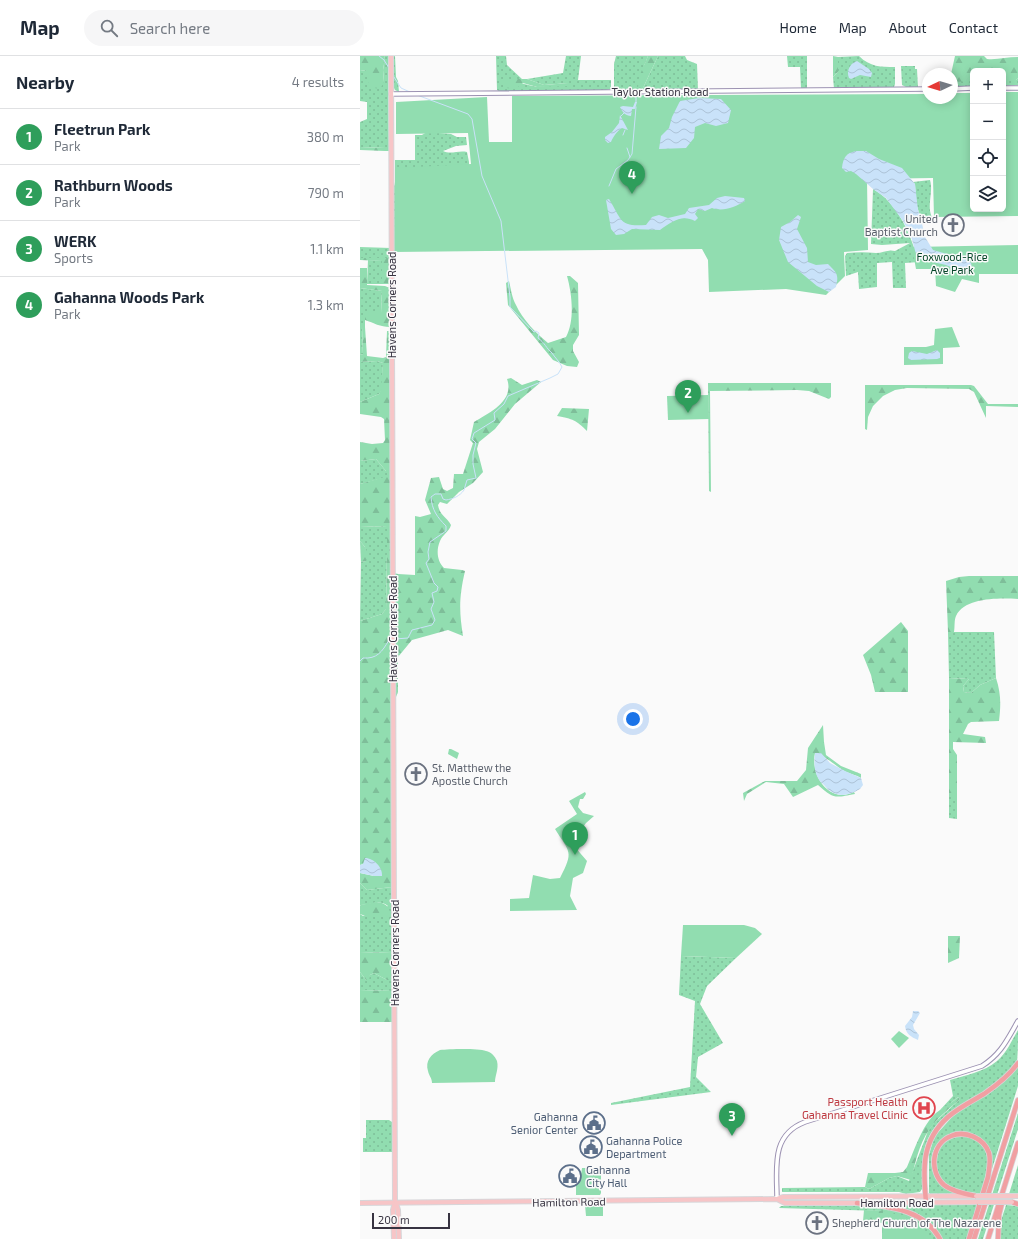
<!DOCTYPE html>
<html lang="en">
<head>
<meta charset="utf-8">
<style>
  :root { --surface:#fff; --page:#f6f6f7; --text:#1f2937; --muted:#747a83; --line:#e0e1e3; --accent:#0b8043 }
  body { margin:0; font-family:"Exo 2",sans-serif; background:var(--page); color:var(--text) }
  .controls { position:absolute; right:12px; top:12px; display:grid; overflow:hidden; border-radius:6px; box-shadow:0 2px 10px #0003 }
  .controls button { width:36px; height:36px; display:grid; place-items:center; padding:0; border:0; border-bottom:1px solid var(--line); background:var(--surface); color:var(--text); font:20px sans-serif }
  .compass { position:absolute; left:562px; top:12px; width:36px; height:36px; border-radius:50%; background:var(--surface); box-shadow:0 2px 10px #0003; rotate:266deg }
  .scale { position:absolute; left:12px; bottom:10px; width:78px; box-sizing:border-box; padding-left:4px; border:2px solid #373341; border-top:0; font-size:11px; line-height:14px; white-space:nowrap; color:#373341; -webkit-text-stroke:3px #fafafa; paint-order:stroke }
  .you { position:absolute; left:273px; top:663px; width:14px; height:14px; margin:-10px; border:3px solid #fff; border-radius:50%; background:#1a73e8; box-shadow:0 0 0 6px #1a73e833 }
  .badge { display:grid; place-items:center; width:26px; height:26px; border-radius:50%; background:var(--accent); color:#fff; font-size:13px; font-weight:700 }
  .pin { position:absolute; translate:-50% -33px; filter:drop-shadow(0 1px 2px #0008) }
  .pin::after { content:''; position:absolute; top:21px; width:14px; height:12px; background:inherit; clip-path:polygon(0 0,100% 0,50% 100%) }
  .list { margin:0; padding:0; list-style:none }
  h2 { display:flex; justify-content:space-between; align-items:center; height:52px; margin:0; padding:0 16px; font-size:17px }
  h2 small { font-size:13px; font-weight:400; color:var(--muted) }
  .list li { display:grid; grid-template-columns:26px 1fr auto; gap:12px; align-items:center; box-sizing:border-box; height:56px; padding:0 16px; border-top:1px solid var(--line) }
  .list b { display:block; font-size:15px; white-space:nowrap }
  .list p { margin:0; font-size:13px; white-space:nowrap; color:var(--muted) }
  .list em { font-size:13px; font-style:normal; color:var(--muted) }
  .icon { flex:none; width:22px; height:22px; fill:none; stroke:currentColor; stroke-width:2; stroke-linecap:round; stroke-linejoin:round }
  .map { position:relative; flex:none; width:658px; height:1183px; overflow:hidden }
  header { display:flex; align-items:center; gap:24px; box-sizing:border-box; height:56px; padding:0 20px; background:var(--surface); border-bottom:1px solid var(--line) }
  header strong { font-size:19px }
  nav { display:flex; gap:22px; margin-inline-start:auto; font-size:14px }
  .search { width:280px; height:36px; background:var(--page); display:flex; align-items:center; gap:10px; box-sizing:border-box; padding:0 14px; border-radius:22px; color:var(--muted); font-size:15px }
  main { display:flex }
  aside { flex:1; background:var(--surface) }
  .map>svg:first-child { display:block }
  .grass { fill:url(#grass-dots) }
  .forest { fill:url(#forest-firs) }
  .green { fill:#91ddb0 }
  .water { fill:url(#water-waves) }
  .lines { fill:none; stroke-linecap:round; stroke-linejoin:round }
  .stream { stroke:#c9e2f9; stroke-width:1 }
  .secondary-casing { stroke:#9c92b2; stroke-width:5.5 }
  .primary-casing { stroke:#d7d6d9; stroke-width:6 }
  .motorway-casing { stroke:#d7d6d9; stroke-width:6 }
  .secondary { stroke:#fff; stroke-width:3.5 }
  .primary { stroke:#f7c5c7; stroke-width:4 }
  .motorway { stroke:#f19fa2; stroke-width:4.5 }
  .primary-bridge-casing { stroke:#d7d6d9; stroke-width:6; stroke-linecap:butt }
  .primary-bridge { stroke:#f7c5c7; stroke-width:4 }
  .labels { text-anchor:middle; stroke-width:3; stroke-linejoin:round; paint-order:stroke }
  .street-label { font-size:11px; fill:#373341; stroke:#fafafa }
  .worship-label { font-size:11px; fill:#5b616d; stroke:#fafafa; text-anchor:start }
  .park-label { font-size:11px; fill:#054629; stroke:#fafafa }
  .health-label { font-size:11px; fill:#be3a42; stroke:#fafafa; text-anchor:end }
  .service-label { font-size:11px; fill:#4e5e75; stroke:#fafafa; text-anchor:start }
</style>
</head>
<body>
<header>
<strong>Map</strong>
<div class="search"><svg class="icon" aria-label="search" viewBox="0 0 24 24"><circle cx="10" cy="10" r="6"/><path d="M15 15l6 6"/></svg>Search here</div>
<nav><a>Home</a><a>Map</a><a>About</a><a>Contact</a></nav>
</header>
<main>
<aside>
<h2>Nearby<small>4 results</small></h2>
<ul class="list">
<li><span class="badge" style="background:#2e9e5b">1</span><div><b>Fleetrun Park</b><p>Park</p></div><em>380 m</em></li>
<li><span class="badge" style="background:#2e9e5b">2</span><div><b>Rathburn Woods</b><p>Park</p></div><em>790 m</em></li>
<li><span class="badge" style="background:#2e9e5b">3</span><div><b>WERK</b><p>Sports</p></div><em>1.1 km</em></li>
<li><span class="badge" style="background:#2e9e5b">4</span><div><b>Gahanna Woods Park</b><p>Park</p></div><em>1.3 km</em></li>
</ul>
</aside>
<div class="map">
<svg width="658" height="1183" viewBox="0 0 658 1183">
  <defs>
    <pattern id="grass-dots" width="8" height="8" patternUnits="userSpaceOnUse"><rect width="8" height="8" fill="#91ddb0"/><path d="M2 2h.1M6 6h.1" fill="none" stroke="#7ebe99" stroke-width="1.8" stroke-linecap="round"/></pattern>
    <pattern id="forest-firs" width="22" height="20" patternUnits="userSpaceOnUse"><rect width="22" height="20" fill="#91ddb0"/><path d="M5 1l3.5 6h-7zM16 11l3.5 6h-7z" fill="#7ebe99"/></pattern>
    <pattern id="water-waves" width="16" height="10" patternUnits="userSpaceOnUse"><rect width="16" height="10" fill="#c9e2f9"/><path d="M0 5q4-4 8 0t8 0" fill="none" stroke="#adc2d7"/></pattern>
  </defs>
  <rect width="100%" height="100%" fill="#fafafa"/>
  <!-- grass -->
  <g class="grass">
    <path d="M24,0H28L29,95H25V92L0,91V66L7,63V46L0,45V15L6,14L24,26L23,14L25,2Z"/>
    <path d="M34,0H35L36,21L38,25L39,36L35,34L34,32Z"/>
    <path d="M136,0H146L147,9L162,23H142L177,31L209,27L184,29L167,23L203,17L206,0H221L218,24H251V33L246,34L141,36L137,34Z"/>
    <path d="M256,0H288L284,10L283,32L298,0H325L327,4L337,8L338,34H256L254,32V8Z"/>
    <path d="M427,0H447V33H441L440,11H428Z"/>
    <path d="M499,0C510,11 521,11 535,11V28L534,31L474,33L473,21L478,16V1Z"/>
    <path d="M541,10H555V13H557L558,32H548L542,29Z"/>
    <path d="M658,22V29L643,30V24H656Z"/>
    <path d="M592,25H613V30L592,31Z"/>
    <path d="M67,76L91,78L97,81H106L107,89L96,90L83,95C91,99 98,94 107,96L109,106V112L34,197L33,137L35,126V104H55V79H62Z"/>
    <path d="M570,124C574,137 565,153 574,164L561,163L556,147L555,128L553,126Z"/>
    <path d="M513,133C539,148 550,178 559,206L545,207L546,232H533L532,206L517,207V231L499,233L498,216L486,220L485,200L487,197C497,196 506,196 516,197C523,197 528,193 535,195L550,187L522,189L511,188Z"/>
    <path d="M0,191L31,192L30,227L29,228H7L8,204L22,205V226L28,202H0Z"/>
    <path d="M0,232L22,235L21,257L5,258V271H2L3,298L0,299Z"/>
    <path d="M17,305L23,307L22,334L19,338L0,346V306Z"/>
    <path d="M16,403L26,415H31V420L0,428V405Z"/>
    <path d="M27,470V491L30,492V497H27L26,553L22,558L0,565L1,506L6,505L5,491L0,485V471Z"/>
    <path d="M34,517L38,518V636L36,641Z"/>
    <path d="M588,576H634L636,622L620,629L611,637L604,636L603,630L609,623L589,622Z"/>
    <path d="M589,741H597V763L589,762Z"/>
    <path d="M0,827L7,834L32,831V896L0,897V858L3,860L28,850C19,843 12,849 1,849L0,850Z"/>
    <path d="M321,900L376,902L347,930L340,948L363,987L338,1001L336,1021L351,1036L251,1049V1047L330,1031L335,945L319,939Z"/>
    <path d="M0,916L6,924L10,919L14,917L27,924H33V935L0,934Z"/>
    <path d="M658,974C658,982 658,998 657,1005C649,1026 601,1048 582,1063C560,1085 563,1104 562,1133L560,1136L546,1138L539,1136H422V1132L505,1131L509,1133L529,1122L537,1120L549,1125L568,1075L573,1068L600,1043L598,1041L586,1051L580,1054L593,1040L590,1024C606,1019 624,1016 637,1005C646,998 652,984 658,974Z"/>
    <path d="M658,1009V1030L632,1113L625,1089L602,1077C595,1080 585,1082 579,1087C568,1095 570,1118 579,1126C585,1131 592,1133 597,1138L572,1139L569,1137V1099L574,1081L593,1060Z"/>
    <path d="M658,1057V1073L623,1183H618Z"/>
    <path d="M6,1064H29L32,1066V1096H3V1082H6Z"/>
    <path d="M600,1079C604,1080 609,1080 612,1082C636,1091 626,1119 621,1137C608,1137 596,1135 586,1128C572,1117 572,1092 588,1083C592,1081 596,1081 600,1079Z"/>
    <path d="M658,1109V1138H649Z"/>
    <path d="M530,1148L617,1149L607,1183H582L565,1164L530,1150Z"/>
    <path d="M646,1149L658,1150V1183H639V1171Z"/>
    <path d="M421,1150C459,1150 523,1144 556,1162C565,1167 572,1175 578,1183H567L523,1155L419,1152Z"/>
  </g>
  <!-- forest -->
  <g class="forest">
    <path d="M0,0H24L25,2L23,14L24,26L20,33L9,31L6,14L0,15Z"/>
    <path d="M288,0H298L283,32H278L279,21Z"/>
    <path d="M473,0L478,1V16L473,21Z"/>
    <path d="M595,0H624L627,3C637,4 647,1 658,1V22L656,24H643V15H613V25L593,26L591,18Z"/>
    <path d="M142,23H167L184,29L210,27L213,30L177,31L163,27C158,33 150,34 144,31Z"/>
    <path d="M0,91L25,92V95L0,94Z"/>
    <path d="M0,202H28V227H22V205L0,204Z"/>
    <path d="M0,212H7V229L25,230L30,232V271C20,271 14,267 5,264V257H21L22,235L0,232Z"/>
    <path d="M207,220H210L218,227L219,279L213,289V295L219,306L217,311L207,310L193,304L148,249L146,227L149,225C151,233 152,242 156,249C162,263 177,278 188,287L206,281C215,264 212,238 207,220Z"/>
    <path d="M2,271H5L7,300L23,302L26,301L27,275H30L31,415H26L16,403L0,405V386L12,388L23,387L25,384L24,363L21,361L0,358V346L19,338L21,334L23,307L17,305L0,306V299L3,298Z"/>
    <path d="M151,322L162,329L177,324L181,326L155,348L135,373L119,386L117,393L123,416L113,427L99,436L87,448L80,446L78,449C80,460 86,460 91,469C89,476 83,478 80,485C76,494 77,505 84,512L102,514L105,515C99,541 99,555 103,580L88,574L52,584L38,601V518L55,519V460L60,461L71,458L65,444L71,422L79,421L83,433L87,435L93,432L94,418H103L113,387L110,384L114,366C129,357 155,345 147,323Z"/>
    <path d="M348,327H471V341L469,343L449,335L437,334L350,335L351,436L349,435Z"/>
    <path d="M505,329H611L614,330L628,348H658V351L626,350V362L614,336L609,333L547,332L535,334L523,340L513,350L508,361L507,374L505,373Z"/>
    <path d="M202,352L229,353L227,375C216,364 213,363 197,360Z"/>
    <path d="M28,420H31L30,492H27V470L0,471V428Z"/>
    <path d="M0,485L5,491L9,500L6,505L1,506Z"/>
    <path d="M27,497H30L32,831L7,834L0,827V817L14,820L3,808L0,809V565L22,558L26,553Z"/>
    <path d="M609,520H658V543C640,542 605,541 596,560C594,564 595,571 594,576H588L586,525L599,521Z"/>
    <path d="M541,566L548,575V636H515L511,619L503,599Z"/>
    <path d="M589,622L609,623L603,630L604,636L611,637L620,629L636,622C641,637 641,649 639,665L611,666L608,668L603,678L625,681L626,687L593,686V693L597,699V741H589Z"/>
    <path d="M463,669L464,686L466,699L481,710L501,718V722C496,719 491,718 486,716C475,710 466,700 455,697C451,714 462,738 482,739C486,739 491,737 494,736L495,738C474,742 474,743 458,729L433,741L424,728L406,726L387,738L384,745L383,737L405,725H437L446,714L448,692Z"/>
    <path d="M16,846C24,847 27,848 30,856L28,861C19,861 8,862 0,858V850L1,849Z"/>
    <path d="M588,880H600L599,902L588,907Z"/>
    <path d="M32,896L33,924H27L14,917L10,919L9,924H6L0,916V897Z"/>
    <path d="M0,934L33,935V966H0Z"/>
    <path d="M598,1041L600,1043C590,1052 577,1062 569,1074C559,1088 555,1108 551,1124L537,1120L529,1122L509,1133L505,1131L508,1117H535L543,1116L547,1111C555,1093 563,1065 580,1054C587,1049 593,1046 598,1041Z"/>
    <path d="M504,1154L523,1155L546,1161L567,1183H522V1167L503,1165Z"/>
  </g>
  <!-- green -->
  <g class="green">
    <path d="M643,36H658V160L574,161L573,122L507,123L508,194L484,196L485,220L466,239L426,233L349,236L348,204L342,193L33,196L37,112L111,108L108,77L36,78V46L127,41L129,86H152V40L568,38V42H592V37H613V153H643Z"/>
    <path d="M658,189V218H619V227L602,223L595,236L576,230L575,213H556L552,191Z"/>
    <path d="M592,271L600,291L583,292V308L544,309V291H566L574,289L575,273Z"/>
    <path d="M348,339L349,363L308,364L307,340Z"/>
    <path d="M89,693H91L99,697L97,703L88,698Z"/>
    <path d="M225,736L226,738L223,743H220L218,751L223,757L234,760L226,767L213,785L214,790L227,805L223,817L213,822L210,840L217,854L150,855V843L169,842L173,819L190,823L200,822C214,795 210,797 195,773L217,758L209,745Z"/>
    <path d="M323,869H384L395,872L402,878L376,902L321,900Z"/>
    <path d="M539,975L549,982L539,992L531,983Z"/>
    <path d="M80,994C89,993 118,992 126,995C131,996 135,1000 137,1005C139,1013 135,1019 135,1026L72,1027C72,1022 69,1020 68,1015C65,1005 71,998 80,994Z"/>
    <path d="M222,1112H226V1115H237V1112H241V1137L240,1139H216V1126H220Z"/>
    <path d="M225,1149H241L243,1151V1160H226Z"/>
    <path d="M523,1155L546,1161L569,1181L570,1183H522Z"/>
  </g>
  <!-- water -->
  <g class="water">
    <path d="M497,5L509,13L512,17L511,21L500,19L491,23L489,22C486,15 490,7 497,5Z"/>
    <path d="M339,42L361,43L371,54L368,67L356,70L345,67L335,71L334,82L326,92L299,93L301,80L309,72L312,61L320,45Z"/>
    <path d="M275,46H277L275,53H272L271,60C266,60 262,56 260,51L263,50L273,51Z"/>
    <path d="M260,59L268,74L262,72C257,75 253,81 251,86L248,87L245,84V81L252,76L259,67Z"/>
    <path d="M496,95H506L519,103L542,112L555,128L558,154L561,163L565,181L573,194L608,204L611,207L612,212L609,215L602,216L586,209L560,203L556,198L551,180L543,165L526,142L513,133L496,118L491,115L486,116L482,112C483,102 486,97 496,95Z"/>
    <path d="M365,140L384,142L385,145C375,151 363,156 352,152L345,155L338,153L335,158L338,162L335,165C322,158 311,166 300,174L272,173L264,178L256,179L251,173L246,144L249,143C262,164 259,171 286,169L292,161L299,159L308,162L325,158L329,152L349,149L357,142Z"/>
    <path d="M438,159L441,161L437,173L447,192L448,206L456,209L468,208C477,217 479,218 476,231L469,236L457,230L428,206L419,184L421,171L430,166Z"/>
    <path d="M577,294L580,297V302L577,303L550,304L548,302L549,297L552,295L567,298Z"/>
    <path d="M455,697H461L470,707L485,715L501,722L503,729L500,733C487,741 474,742 464,729C462,727 459,725 458,722C454,715 454,705 455,697Z"/>
    <path d="M5,802C14,802 23,812 22,820H14L0,817V809L3,808Z"/>
    <path d="M553,955H558L560,957L553,969L554,973L559,979L558,984C551,981 546,978 545,970L552,961Z"/>
  </g>
  <g class="lines">
    <!-- stream -->
    <g class="stream">
      <path d="M19,0L24,4L29,12"/>
      <path d="M32,18L41,32L50,36"/>
      <path d="M276,46V41"/>
      <path d="M261,60L264,57"/>
      <path d="M263,79L265,74"/>
      <path d="M267,92L270,101"/>
      <path d="M249,130L256,113L268,104L272,98L276,51"/>
      <path d="M35,583L48,582L52,574L72,569L75,564L71,553L74,546L72,537L77,535L78,531L74,527L66,507L69,503L68,496L70,486L86,475V470C77,461 72,454 71,441L75,438H81L83,443L86,444C93,443 100,440 104,434C105,431 106,427 107,424L116,422L113,408V399L116,387L112,383L114,377L135,364L134,357L144,348L148,340L190,322L198,318L202,311C199,305 196,303 192,297C186,292 185,287 178,282L179,277L176,275L174,276L150,251V241L141,165L122,120L112,63L108,58L57,39"/>
      <path d="M0,605L3,602C17,603 22,596 29,584H32"/>
    </g>
    <!-- secondary casing -->
    <g class="secondary-casing">
      <g id="secondary">
        <path d="M643,32H658"/>
        <path d="M592,33L613,32"/>
        <path d="M31,38L568,33"/>
        <path d="M417,1143C417,1113 410,1079 445,1066L622,1010C641,998 647,984 658,965"/>
      </g>
    </g>
    <!-- primary casing -->
    <g class="primary-casing">
      <g id="primary">
        <path d="M31,0L35,1146L33,1154L34,1183"/>
        <path d="M651,1140H658"/>
        <path d="M417,1143L423,1141L612,1140"/>
        <path d="M0,1147L417,1143L425,1147H499"/>
        <path d="M36,1147L38,1154L39,1183"/>
        <path d="M510,1147L618,1146"/>
      </g>
    </g>
    <!-- motorway casing -->
    <g class="motorway-casing">
      <g id="motorway">
        <path d="M566,1146C563,1113 561,1085 588,1061C598,1052 612,1045 624,1038C637,1029 649,1020 658,1007"/>
        <path d="M652,1146L658,1148"/>
        <path d="M497,1147C528,1151 563,1152 580,1183"/>
        <path d="M609,1183L628,1121C629,1114 631,1105 629,1097C624,1082 605,1074 591,1080C571,1088 569,1116 584,1129C593,1136 606,1138 616,1140"/>
        <path d="M614,1183L658,1044"/>
        <path d="M628,1183L658,1087"/>
        <path d="M638,1183L639,1159L642,1147"/>
      </g>
    </g>
    <!-- secondary -->
    <use href="#secondary" class="secondary"/>
    <!-- primary -->
    <use href="#primary" class="primary"/>
    <!-- motorway -->
    <use href="#motorway" class="motorway"/>
    <!-- primary-bridge casing -->
    <g class="primary-bridge-casing">
      <g id="primary-bridge">
        <path d="M616,1140H651"/>
        <path d="M618,1146H652"/>
      </g>
    </g>
    <!-- primary-bridge -->
    <use href="#primary-bridge" class="primary-bridge"/>
  </g>
  <!-- icons -->
  <defs>
    <g id="church-ring" transform="scale(1.15)"><circle r="9.5" fill="#fafafa" stroke="#6b7280" stroke-width="1.5"/><path d="M-1.2-6h2.4v3.5h3.3v2.4h-3.3V6h-2.4V-.1h-3.3v-2.4h3.3Z" fill="#6b7280"/></g>
    <g id="hospital-ring" transform="scale(1.15)"><circle r="9.5" fill="#fafafa" stroke="#e0444e" stroke-width="1.5"/><path d="M-5-5h3v3.5h4V-5h3V5h-3V1.5h-4V5h-3Z" fill="#e0444e"/></g>
    <g id="civic-ring" transform="scale(1.15)"><circle r="9.5" fill="#fafafa" stroke="#5c6f8a" stroke-width="1.5"/><path d="M-.6-6.5H3V-4.5H.6V-3L4-1V1h2V6H-6V1h2V-1L-.6-3ZM-1.2 2.5V6h2.4V2.5Z" fill="#5c6f8a"/></g>
  </defs>
  <g fill-rule="evenodd">
    <use href="#church-ring" x="593" y="169"/>
    <use href="#church-ring" x="56" y="718"/>
    <use href="#hospital-ring" x="564" y="1052"/>
    <use href="#civic-ring" x="234" y="1067"/>
    <use href="#civic-ring" x="231" y="1091"/>
    <use href="#civic-ring" x="210" y="1120"/>
    <use href="#church-ring" x="457" y="1167"/>
  </g>
  <g class="labels">
    <!-- street labels -->
    <g class="street-label">
      <text x="300" y="40">Taylor Station Road</text>
      <text transform="translate(32 249) rotate(-90)" y="4">Havens Corners Road</text>
      <text transform="translate(33 573) rotate(-90)" y="4">Havens Corners Road</text>
      <text transform="translate(35 897) rotate(-90)" y="4">Havens Corners Road</text>
      <text transform="translate(209 1146) rotate(-1)" y="4">Hamilton Road</text>
      <text x="537" y="1151">Hamilton Road</text>
    </g>
    <!-- worship labels -->
    <g class="worship-label">
      <text x="578" y="167" text-anchor="end">United<tspan x="578" dy="13">Baptist Church</tspan></text>
      <text x="72" y="716">St. Matthew the<tspan x="72" dy="13">Apostle Church</tspan></text>
      <text x="472" y="1171">Shepherd Church of The Nazarene</text>
    </g>
    <!-- park labels -->
    <g class="park-label">
      <text x="592" y="205">Foxwood-Rice<tspan x="592" dy="13">Ave Park</tspan></text>
    </g>
    <!-- health labels -->
    <g class="health-label">
      <text x="548" y="1050">Passport Health<tspan x="548" dy="13">Gahanna Travel Clinic</tspan></text>
    </g>
    <!-- service labels -->
    <g class="service-label">
      <text x="218" y="1065" text-anchor="end">Gahanna<tspan x="218" dy="13">Senior Center</tspan></text>
      <text x="246" y="1089">Gahanna Police<tspan x="246" dy="13">Department</tspan></text>
      <text x="226" y="1118">Gahanna<tspan x="226" dy="13">City Hall</tspan></text>
    </g>
  </g>
</svg>
<div class="controls">
<button>+</button>
<button>−</button>
<button><svg class="icon" aria-label="locate" viewBox="0 0 24 24"><circle cx="12" cy="12" r="6"/><path d="M12 2v4M12 18v4M2 12h4M18 12h4"/></svg></button>
<button><svg class="icon" aria-label="layers" viewBox="0 0 24 24"><path d="M12 4l9 5-9 5-9-5zM3 14l9 5 9-5"/></svg></button>
</div>
<svg class="compass" viewBox="-18 -18 36 36"><path d="M0-13l5 13h-10z" fill="#e53935"/><path d="M0 13l5-13h-10z" fill="#747a83"/></svg>
<div class="scale">200 m</div>
<div class="you"></div>
<div class="pin badge" style="left:215px;top:799px;background:#2e9e5b">1</div>
<div class="pin badge" style="left:328px;top:357px;background:#2e9e5b">2</div>
<div class="pin badge" style="left:372px;top:1080px;background:#2e9e5b">3</div>
<div class="pin badge" style="left:272px;top:138px;background:#2e9e5b">4</div>
</div>
</main>
</body>
</html>
